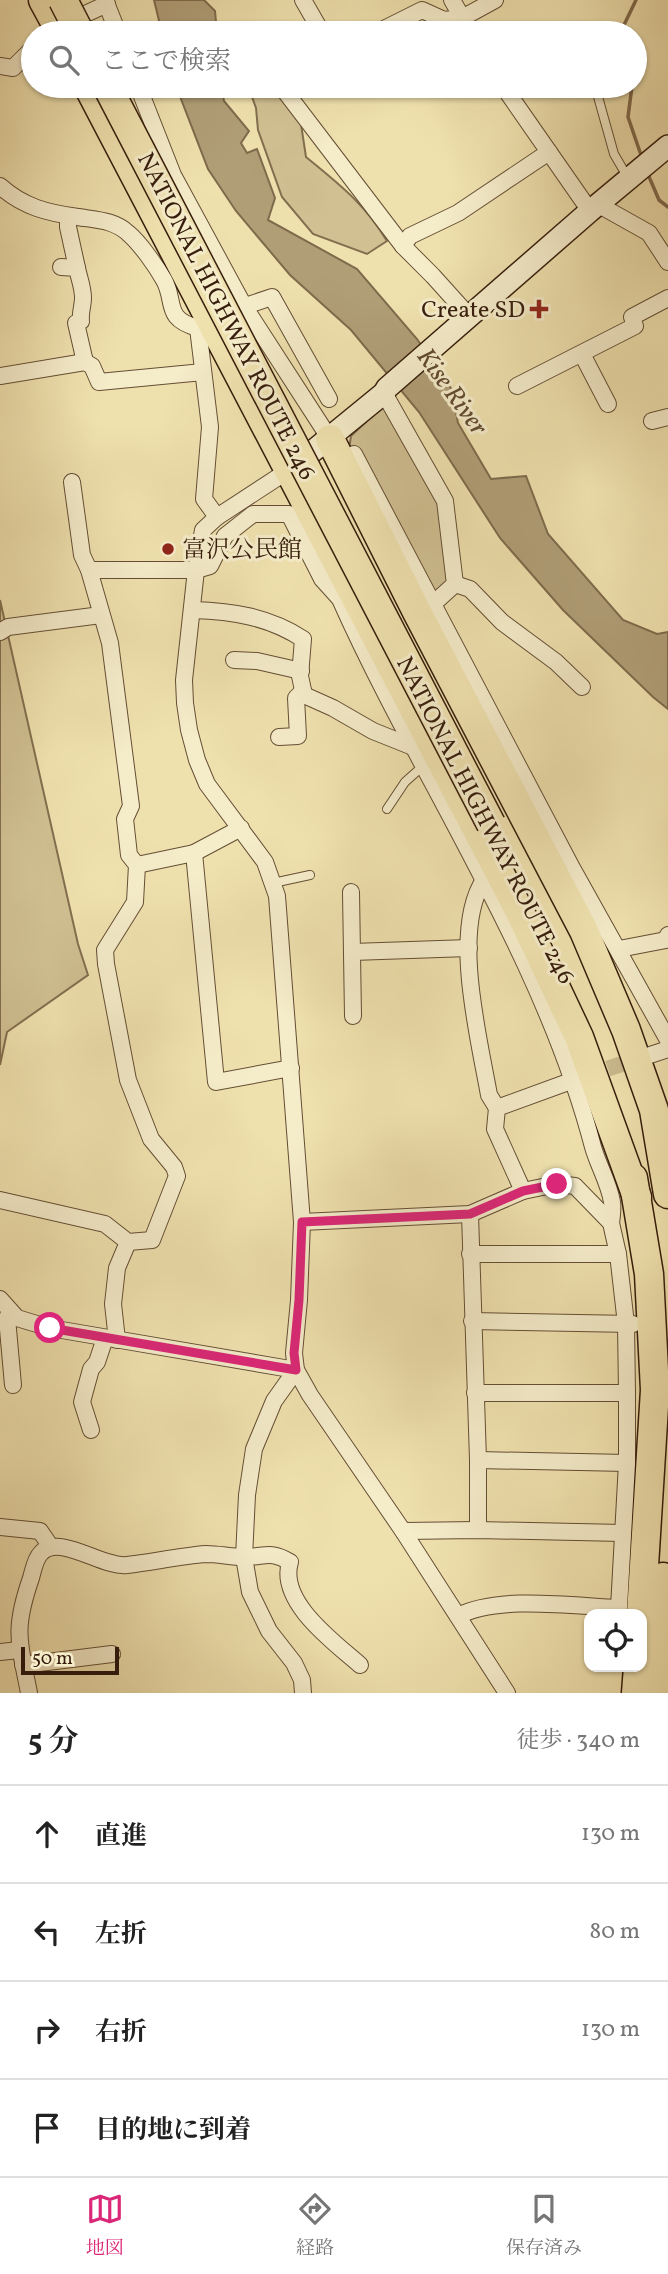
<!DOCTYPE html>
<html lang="ja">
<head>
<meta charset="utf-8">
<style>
  :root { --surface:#fff; --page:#f6f6f6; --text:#222; --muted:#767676; --line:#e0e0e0; --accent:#db2777 }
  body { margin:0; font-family:Vollkorn,"Noto Serif JP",serif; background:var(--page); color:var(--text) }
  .controls { position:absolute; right:21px; bottom:21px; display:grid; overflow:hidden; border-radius:14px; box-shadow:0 2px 5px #0004 }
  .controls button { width:63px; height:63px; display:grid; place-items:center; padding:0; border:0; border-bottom:2px solid var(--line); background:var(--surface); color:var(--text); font:35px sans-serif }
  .scale { position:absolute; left:21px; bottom:18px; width:98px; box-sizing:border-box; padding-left:7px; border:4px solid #361d0c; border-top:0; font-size:19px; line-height:24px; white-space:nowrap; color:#361d0c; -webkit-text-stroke:5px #f5ecca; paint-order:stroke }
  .stop { position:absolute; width:21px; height:21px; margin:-16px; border:5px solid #db2777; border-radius:50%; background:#fff }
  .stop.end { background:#db2777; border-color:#fff; box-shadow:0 2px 7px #0008 }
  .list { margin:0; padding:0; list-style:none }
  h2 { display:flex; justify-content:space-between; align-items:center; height:91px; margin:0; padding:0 28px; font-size:30px }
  h2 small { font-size:23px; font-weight:400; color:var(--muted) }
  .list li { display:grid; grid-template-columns:46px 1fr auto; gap:21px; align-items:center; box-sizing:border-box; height:98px; padding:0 28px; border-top:2px solid var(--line) }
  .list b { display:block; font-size:26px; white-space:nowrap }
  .list em { font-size:23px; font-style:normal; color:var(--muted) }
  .icon { flex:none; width:38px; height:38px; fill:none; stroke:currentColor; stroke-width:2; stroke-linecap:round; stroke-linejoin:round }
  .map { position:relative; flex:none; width:668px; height:1693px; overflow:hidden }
  .search { position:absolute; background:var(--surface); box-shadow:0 2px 5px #0004; left:21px; right:21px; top:21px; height:77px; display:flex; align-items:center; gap:18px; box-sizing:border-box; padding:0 24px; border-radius:38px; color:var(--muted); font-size:26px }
  .sheet { height:483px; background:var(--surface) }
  nav { display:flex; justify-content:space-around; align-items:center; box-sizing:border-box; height:98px; border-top:2px solid var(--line); background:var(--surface); font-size:19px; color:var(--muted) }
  nav a { display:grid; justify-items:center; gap:4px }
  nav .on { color:var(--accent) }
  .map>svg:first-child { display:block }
  .green { fill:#d0c092; stroke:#836e4f; stroke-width:2 }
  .water { fill:#b09e77; stroke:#7f6a4c; stroke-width:2 }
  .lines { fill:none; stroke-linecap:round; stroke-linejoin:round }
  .stream { stroke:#7f6a4c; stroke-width:3.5 }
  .street-tunnel { stroke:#caba8e; stroke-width:16; stroke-dasharray:16 8; stroke-linecap:butt }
  .lane-casing { stroke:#644e34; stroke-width:10 }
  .street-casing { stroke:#644e34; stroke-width:18 }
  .secondary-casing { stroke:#361d0c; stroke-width:24 }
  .highway-casing { stroke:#361d0c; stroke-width:31 }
  .lane { stroke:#f5ecca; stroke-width:8 }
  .street { stroke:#f5ecca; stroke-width:16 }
  .secondary { stroke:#f5ecca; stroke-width:21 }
  .highway { stroke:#efe1ae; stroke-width:28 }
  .highway-bridge-casing { stroke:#361d0c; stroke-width:31; stroke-linecap:butt }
  .highway-bridge { stroke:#efe1ae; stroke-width:28 }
  .route { stroke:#db2777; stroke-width:9 }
  .poi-dot { fill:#8f2418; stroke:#f5ecca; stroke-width:2.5 }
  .labels { text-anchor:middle; stroke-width:6; stroke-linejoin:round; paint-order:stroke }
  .poi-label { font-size:24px; fill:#361d0c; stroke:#f5ecca; text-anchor:end }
  .street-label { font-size:24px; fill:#361d0c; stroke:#f5ecca }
  .water-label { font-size:26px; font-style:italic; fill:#614a31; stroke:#f5ecca }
</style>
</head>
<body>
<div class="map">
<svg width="668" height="1693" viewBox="0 0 668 1693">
  <rect width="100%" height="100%" fill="#efe1ae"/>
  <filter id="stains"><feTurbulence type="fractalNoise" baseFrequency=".00286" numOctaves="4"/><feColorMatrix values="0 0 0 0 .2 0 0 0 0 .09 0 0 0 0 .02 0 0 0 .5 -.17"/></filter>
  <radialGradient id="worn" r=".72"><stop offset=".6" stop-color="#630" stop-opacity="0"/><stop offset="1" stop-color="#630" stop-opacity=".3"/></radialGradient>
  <!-- green -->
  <g class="green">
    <path d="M248,86H283L299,111L306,157C340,185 364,203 387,241L367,254L313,234L282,197L258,130L256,108Z"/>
    <path d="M383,406L438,493L455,581L428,601L349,449L351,436Z"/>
    <path d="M0,600L78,944L88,975L7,1032L0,1065Z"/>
  </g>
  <!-- water -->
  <g class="water">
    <path d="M154,0H204L215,11L217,33H162Z"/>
    <path d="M176,86H221L224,101L249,131L241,143L247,153L257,149L275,198L268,220L357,269L417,339L452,390L458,423L491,479L526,476L548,534L623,620L657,634L668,632V709L653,697L563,610L500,538L419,412L351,330L290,275L236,211L208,169Z"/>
  </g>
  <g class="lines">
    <!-- stream -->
    <g class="stream">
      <path d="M623,33L624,25L636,0"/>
      <path d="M632,86L628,117L642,158"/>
      <path d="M647,172L659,200L668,207"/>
    </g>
    <!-- street-tunnel -->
    <path class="street-tunnel" d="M585,1076L644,1057"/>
    <!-- lane casing -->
    <g class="lane-casing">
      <g id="lane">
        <path d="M595,86L614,154L628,178"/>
        <path d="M387,809L405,782L423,766"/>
        <path d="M273,883L310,875"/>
      </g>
    </g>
    <!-- street casing -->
    <g class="street-casing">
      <g id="street">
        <path d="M105,0L118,33"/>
        <path d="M303,0L322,33"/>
        <path d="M452,0L471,33"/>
        <path d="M68,22L107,4"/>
        <path d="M376,33L422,10L444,20L462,18L495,0"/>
        <path d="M0,66L13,68L33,48"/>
        <path d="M138,86L173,175L244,306L330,439"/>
        <path d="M281,86L403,246"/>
        <path d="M503,86L590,211"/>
        <path d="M0,186C23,207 48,213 78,217C96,220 114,220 128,233C140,243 156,266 164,280C176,301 163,319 198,328L210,318L272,297L329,399"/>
        <path d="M599,205L649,233L668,262"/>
        <path d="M68,216V227L77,268"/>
        <path d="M61,267L77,268C79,278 83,287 83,298C83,306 80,312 81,321L76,323L85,362"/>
        <path d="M469,316L433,276L403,246L410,236L458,213L549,152"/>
        <path d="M198,328L210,427L204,499L217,517"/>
        <path d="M582,354L608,404"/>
        <path d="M0,376L85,362L92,366L99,382L203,372"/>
        <path d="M517,386L635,326L632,317L668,298"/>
        <path d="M384,393L445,501L455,584L433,604L425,608"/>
        <path d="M652,421L668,417"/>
        <path d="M354,454L572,868L668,1040"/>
        <path d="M289,470L217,517L203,530L196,570L184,680L185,703L189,730L197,760L207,784L265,862L277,896L302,1222L299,1300L294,1353L296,1370L310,1395L403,1531L507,1693"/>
        <path d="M89,570H196L210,566L225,536L253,514H289L322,579L340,599C421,781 542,952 593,1147C598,1165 609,1183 612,1202C613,1208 612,1216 611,1223"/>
        <path d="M455,584L470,589L502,622L556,662L582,687"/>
        <path d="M193,610C233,611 269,617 303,639L300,676L304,695L333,708L373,731L413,747"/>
        <path d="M0,632L8,627L101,615"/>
        <path d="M234,660L257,661L301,671"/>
        <path d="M279,737L298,736L296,698L303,691"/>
        <path d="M194,853L216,1082L291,1068"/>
        <path d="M137,865L194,853L241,828"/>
        <path d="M484,880C451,930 479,1038 489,1095L497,1108"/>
        <path d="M351,892L353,1016"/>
        <path d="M619,949L666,940L668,935"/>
        <path d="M352,952L469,948"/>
        <path d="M644,1057L668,1049"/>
        <path d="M523,1191L495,1129L497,1108L582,1077"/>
        <path d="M0,1200L105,1224L128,1242L152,1240L177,1176L174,1167L151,1139L128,1080L106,964L105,950L135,902L137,865L129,855L125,819L131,806L110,643L89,570L82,555L72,482"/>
        <path d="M470,1214L478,1460V1530"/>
        <path d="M302,1222L470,1214L523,1191L557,1184L575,1186L611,1223L618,1254L626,1324L627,1393V1463L619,1608C572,1606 499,1595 458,1616"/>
        <path d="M470,1254H618"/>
        <path d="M0,1299L17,1318L50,1328L296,1370L274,1401L254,1449L247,1495L244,1557L250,1592L269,1631L294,1663L302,1680L303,1693"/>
        <path d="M10,1311L7,1318L13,1385"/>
        <path d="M472,1321L633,1324"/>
        <path d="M117,1340L113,1304L117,1268L128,1242"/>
        <path d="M475,1393H627"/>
        <path d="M91,1430L82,1402L91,1369L97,1362L105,1338"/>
        <path d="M478,1460L627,1463"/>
        <path d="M0,1527L40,1531L51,1547"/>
        <path d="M403,1531L478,1530L623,1533"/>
        <path d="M0,1652L19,1650"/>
        <path d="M23,1665L112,1654"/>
        <path d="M29,1693C19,1641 13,1630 31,1578C33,1571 35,1559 41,1553C60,1533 102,1568 127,1565C153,1562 180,1556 206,1554C219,1554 231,1557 244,1557C266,1557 270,1550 290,1562C278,1602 334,1642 360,1665"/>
      </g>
    </g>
    <!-- secondary casing -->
    <g class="secondary-casing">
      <path id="secondary" d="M291,469L384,393L387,388L590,211L668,146"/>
    </g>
    <!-- highway casing -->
    <g class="highway-casing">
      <g id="highway">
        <path d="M43,0L61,33"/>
        <path d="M88,86L520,912L579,1037L637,1197"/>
        <path d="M330,439L417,612L584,931L626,1030L654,1110L668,1194"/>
        <path d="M633,1178L649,1274L655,1390L641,1614"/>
        <path d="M636,1693L638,1667"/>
        <path d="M657,1693L663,1577"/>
      </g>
    </g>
    <!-- lane -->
    <use href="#lane" class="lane"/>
    <!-- street -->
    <use href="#street" class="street"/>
    <!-- secondary -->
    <use href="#secondary" class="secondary"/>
    <!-- highway -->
    <use href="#highway" class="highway"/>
    <!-- highway-bridge casing -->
    <g class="highway-bridge-casing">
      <g id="highway-bridge">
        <path d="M63,0L80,33"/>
        <path d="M107,86L491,824"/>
      </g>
    </g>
    <!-- highway-bridge -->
    <use href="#highway-bridge" class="highway-bridge"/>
  </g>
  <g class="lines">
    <!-- route -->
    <path class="route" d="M50,1328L296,1370L294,1353L299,1300L302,1222L470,1214L523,1191L557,1184"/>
  </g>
  <!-- markers -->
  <g class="poi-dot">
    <path d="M535.5 298.5h7v7h7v7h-7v7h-7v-7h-7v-7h7z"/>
    <circle cx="168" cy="549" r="7"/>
  </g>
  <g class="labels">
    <!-- poi labels -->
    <g class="poi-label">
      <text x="525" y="317">Create SD</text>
      <text x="182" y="557" text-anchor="start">富沢公民館</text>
    </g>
    <!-- street labels -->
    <g class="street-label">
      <text transform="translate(227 316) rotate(63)" y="8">NATIONAL HIGHWAY ROUTE 246</text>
      <text transform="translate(486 820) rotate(63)" y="8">NATIONAL HIGHWAY ROUTE 246</text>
    </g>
    <!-- water labels -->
    <g class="water-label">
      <text transform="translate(453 391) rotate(54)" y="9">Kise River</text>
    </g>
  </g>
  <rect width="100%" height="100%" filter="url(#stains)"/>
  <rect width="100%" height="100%" fill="url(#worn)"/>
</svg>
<div class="controls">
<button><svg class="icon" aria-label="locate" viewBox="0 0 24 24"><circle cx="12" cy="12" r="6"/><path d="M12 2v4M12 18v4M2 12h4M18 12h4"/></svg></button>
</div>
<div class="scale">50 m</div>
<div class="stop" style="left:50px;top:1328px"></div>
<div class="stop end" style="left:557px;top:1184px"></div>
<div class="search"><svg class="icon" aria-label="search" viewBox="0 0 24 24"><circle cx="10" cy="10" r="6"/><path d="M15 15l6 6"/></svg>ここで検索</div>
</div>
<section class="sheet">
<h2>5 分<small>徒歩 · 340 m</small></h2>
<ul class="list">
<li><svg class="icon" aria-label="ahead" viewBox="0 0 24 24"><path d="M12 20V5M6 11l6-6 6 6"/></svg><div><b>直進</b></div><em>130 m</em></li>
<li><svg class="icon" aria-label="left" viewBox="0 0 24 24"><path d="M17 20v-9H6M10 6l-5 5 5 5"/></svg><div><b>左折</b></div><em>80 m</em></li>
<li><svg class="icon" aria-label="right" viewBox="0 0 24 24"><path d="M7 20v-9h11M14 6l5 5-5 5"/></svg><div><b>右折</b></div><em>130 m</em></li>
<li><svg class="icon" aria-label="arrive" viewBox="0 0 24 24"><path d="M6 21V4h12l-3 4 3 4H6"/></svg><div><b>目的地に到着</b></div></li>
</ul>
</section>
<nav>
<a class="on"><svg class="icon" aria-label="map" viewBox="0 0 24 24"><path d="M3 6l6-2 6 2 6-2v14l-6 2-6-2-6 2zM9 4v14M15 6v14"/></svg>地図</a>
<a><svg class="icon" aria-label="directions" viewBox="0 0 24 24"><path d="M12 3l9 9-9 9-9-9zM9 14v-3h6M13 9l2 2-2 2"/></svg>経路</a>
<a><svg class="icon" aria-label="saved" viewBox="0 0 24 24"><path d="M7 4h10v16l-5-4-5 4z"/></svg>保存済み</a>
</nav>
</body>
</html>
